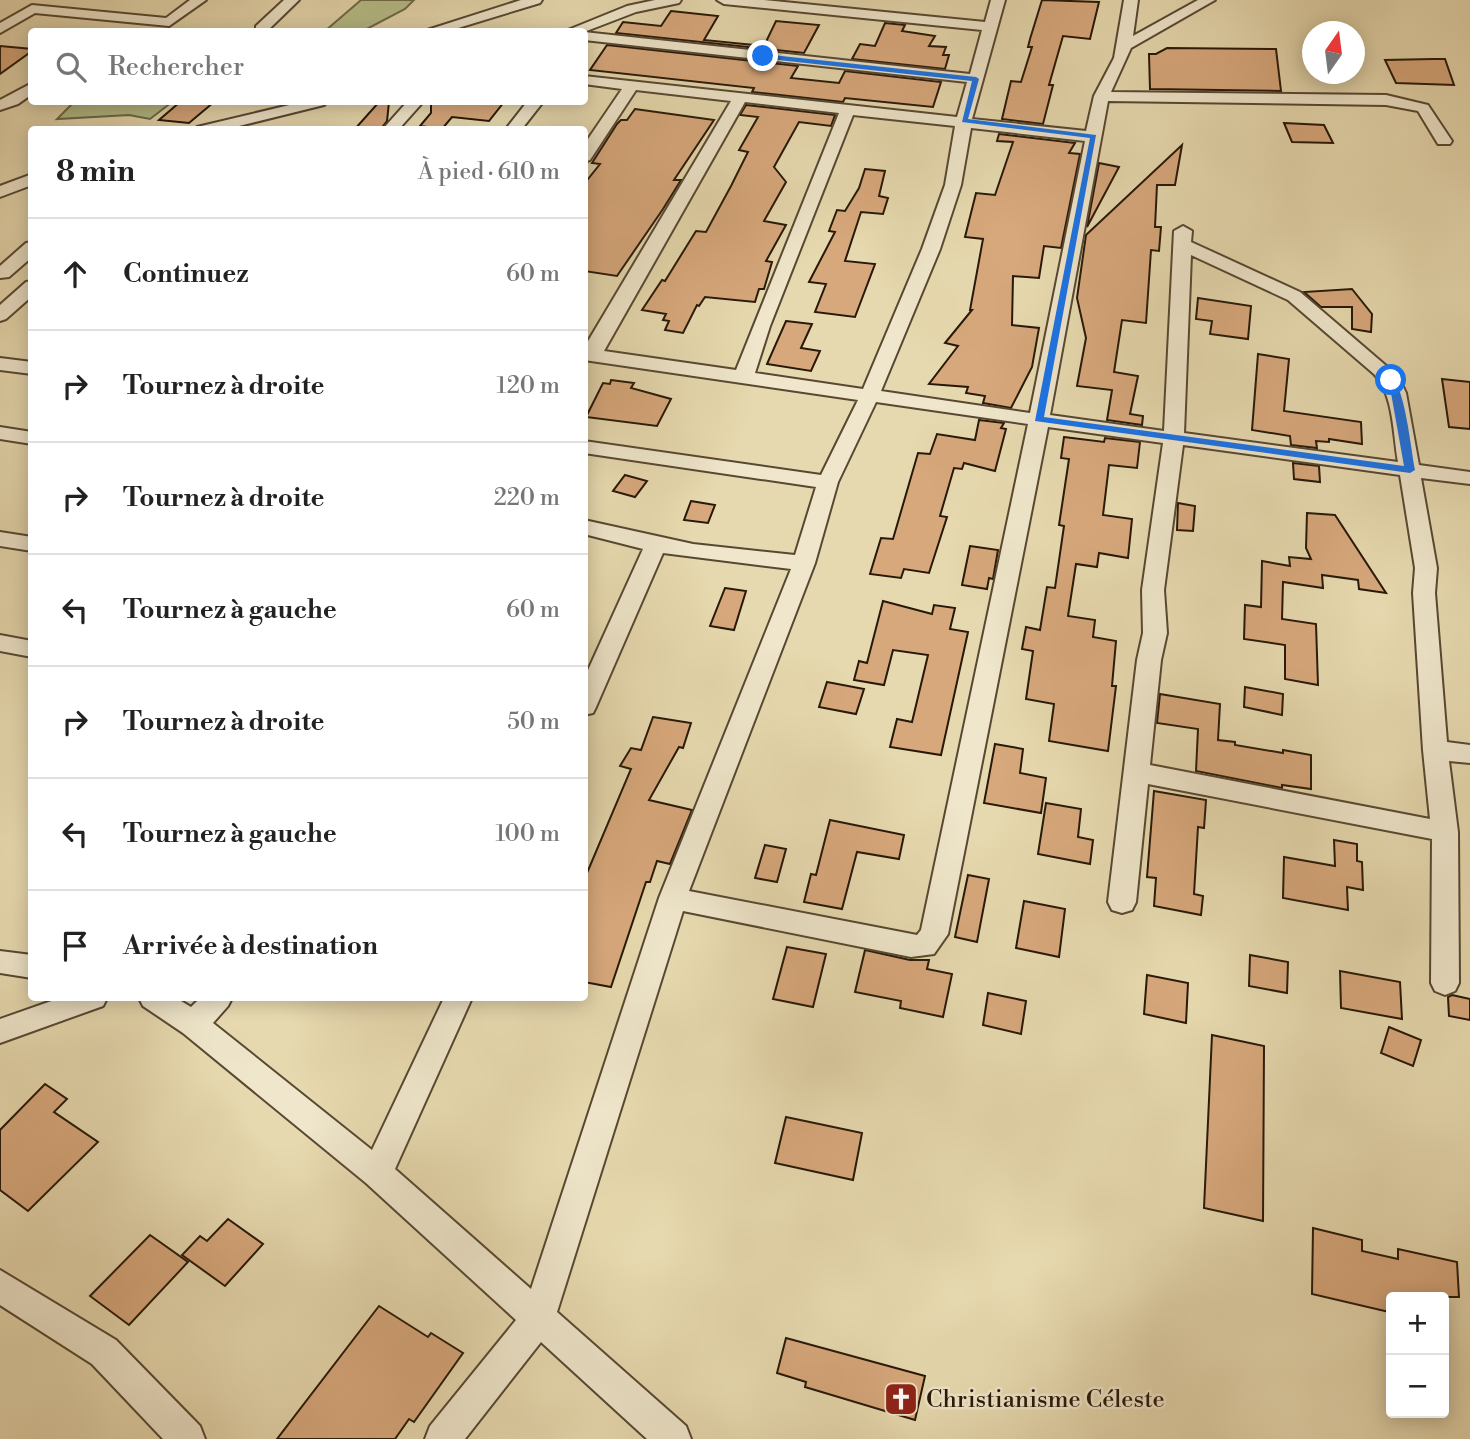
<!DOCTYPE html>
<html lang="fr">
<head>
<meta charset="utf-8">
<style>
  :root { --surface:#fff; --page:#f6f6f6; --text:#222; --muted:#767676; --line:#e0e0e0 }
  body { margin:0; font-family:"Libre Bodoni",serif; background:var(--page); color:var(--text) }
  .controls { position:absolute; right:21px; bottom:21px; display:grid; overflow:hidden; border-radius:7px; box-shadow:0 4px 18px #0003 }
  .controls button { width:63px; height:63px; display:grid; place-items:center; padding:0; border:0; border-bottom:2px solid var(--line); background:var(--surface); color:var(--text); font:35px sans-serif }
  .compass { position:absolute; left:1302px; top:21px; width:63px; height:63px; border-radius:50%; background:var(--surface); box-shadow:0 4px 18px #0003; rotate:14deg }
  .stop { position:absolute; width:21px; height:21px; margin:-16px; border:5px solid #1a73e8; border-radius:50%; background:#fff }
  .stop.end { background:#1a73e8; border-color:#fff; box-shadow:0 2px 7px #0008 }
  .list { margin:0; padding:0; list-style:none }
  h2 { display:flex; justify-content:space-between; align-items:center; height:91px; margin:0; padding:0 28px; font-size:30px }
  h2 small { font-size:23px; font-weight:400; color:var(--muted) }
  .list li { display:grid; grid-template-columns:46px 1fr auto; gap:21px; align-items:center; box-sizing:border-box; height:112px; padding:0 28px; border-top:2px solid var(--line) }
  .list b { display:block; font-size:26px; white-space:nowrap }
  .list em { font-size:23px; font-style:normal; color:var(--muted) }
  .icon { flex:none; width:38px; height:38px; fill:none; stroke:currentColor; stroke-width:2; stroke-linecap:round; stroke-linejoin:round }
  .map { position:relative; flex:none; width:1470px; height:1439px; overflow:hidden }
  .search { position:absolute; background:var(--surface); box-shadow:0 4px 18px #0003; left:28px; top:28px; width:560px; height:77px; display:flex; align-items:center; gap:18px; box-sizing:border-box; padding:0 24px; border-radius:7px; color:var(--muted); font-size:26px }
  .panel { position:absolute; background:var(--surface); box-shadow:0 4px 18px #0003; left:28px; top:126px; width:560px; height:875px; border-radius:7px }
  .map>svg:first-child { display:block }
  .green { fill:#b7bf8a; stroke:#6f6c49; stroke-width:2 }
  .building { fill:#d7a87c; stroke:#271808; stroke-width:2 }
  .lines { fill:none; stroke-linecap:round; stroke-linejoin:round }
  .minor-casing { stroke:#574832; stroke-width:4 }
  .minor { fill:#efe6cb; fill-rule:evenodd }
  .route { fill:#1a73e8 }
  .labels { text-anchor:middle; stroke-width:5; stroke-linejoin:round; paint-order:stroke }
  .near-poi-label { font-size:24px; fill:#271808; stroke:#efe6cb; text-anchor:start }
</style>
</head>
<body>
<div class="map">
<svg width="1470" height="1439" viewBox="0 0 1470 1439">
  <rect width="100%" height="100%" fill="#e7d9af"/>
  <filter id="stains"><feTurbulence type="fractalNoise" baseFrequency=".00286" numOctaves="4"/><feColorMatrix values="0 0 0 0 .2 0 0 0 0 .09 0 0 0 0 .02 0 0 0 .5 -.17"/></filter>
  <radialGradient id="worn" r=".72"><stop offset=".6" stop-color="#630" stop-opacity="0"/><stop offset="1" stop-color="#630" stop-opacity=".3"/></radialGradient>
  <!-- green -->
  <g class="green">
    <path d="M361,0H414L405,9L363,31H325Z"/>
    <path d="M127,102H172L150,119L129,115L57,119L72,104Z"/>
  </g>
  <!-- building -->
  <g class="building">
    <path d="M1042,0L1099,2L1090,39L1063,36L1049,85H1053L1043,124L1002,119L1011,81L1021,82L1032,47H1028L1030,39Z"/>
    <path d="M671,11L718,16L704,40L764,46L776,21L819,25L804,53L616,33L623,22L661,26Z"/>
    <path d="M885,23L905,25L902,31L935,36L929,46L946,47L943,55H949L945,69L852,59L860,44L875,46Z"/>
    <path d="M607,45L798,66L791,78L839,83L845,71L941,82L933,107L845,98L843,102L752,92L754,88L590,70Z"/>
    <path d="M0,46L32,49V51L0,74Z"/>
    <path d="M1167,48L1276,49L1281,91L1150,89L1149,54H1156Z"/>
    <path d="M1433,59H1445L1454,85L1396,83L1385,60Z"/>
    <path d="M180,102H214L189,123L159,120Z"/>
    <path d="M379,102H389L387,121L380,130H354Z"/>
    <path d="M431,102H504L489,121L452,117L442,129L420,126L431,113Z"/>
    <path d="M746,105L835,115L831,126L799,122L774,167L786,182L764,221L786,225L766,261L772,262L764,289H759L755,302L705,297L699,306L697,305L683,333L665,330L669,321L663,320L666,314L642,310L662,280L665,281L696,231L706,232L731,186L748,152L739,150L758,117L740,115Z"/>
    <path d="M635,109L714,120L674,180H681L663,209L617,276L584,271V184L600,164L592,163L617,124L621,120H627Z"/>
    <path d="M1284,123L1324,125L1333,143L1292,142Z"/>
    <path d="M999,134L1075,143L1069,153L1080,154L1061,248L1044,246L1039,278L1013,276L1012,325L1039,328L1032,367L1011,408L983,403L985,396L966,393L968,387L929,384L958,346L945,343L972,310H970L983,239L965,237L976,193L995,195L1013,142L997,141Z"/>
    <path d="M1182,145L1175,185H1157L1155,227H1161L1159,251L1151,250L1146,323L1122,320L1114,372L1138,376L1130,414L1143,416L1142,425L1107,420L1112,390L1077,386L1086,338L1077,298L1086,235Z"/>
    <path d="M1099,163L1119,167L1087,227Z"/>
    <path d="M865,169L885,171L879,196L888,198L883,214L861,212L845,261L875,264L855,317L815,312L826,284L809,282L835,232L829,231L837,210L845,211L859,188Z"/>
    <path d="M1352,289L1372,314L1371,332L1352,329V307H1321L1304,292Z"/>
    <path d="M1198,298L1251,306L1248,339L1210,334L1212,321L1196,319Z"/>
    <path d="M786,321L812,324L801,348L820,351L811,371L767,364Z"/>
    <path d="M1258,354L1289,359L1284,411L1361,422L1362,444L1329,439V442L1316,441L1317,448L1291,445L1290,436L1252,430Z"/>
    <path d="M1442,379L1470,382V429L1449,427Z"/>
    <path d="M611,380L634,383L631,388L671,399L657,426L586,417L603,383L610,384Z"/>
    <path d="M979,420L1004,423L1001,428L1006,429L995,471L964,463L962,469L954,468L940,516L947,517L929,573L904,569L901,578L870,574L881,538L893,539L918,453L930,454L937,434L975,440Z"/>
    <path d="M1064,437L1104,442L1105,438L1140,442L1137,468L1109,465L1103,515L1132,519L1128,558L1099,553L1097,567L1076,564L1068,616L1095,620L1093,637L1116,641L1112,686H1116L1108,751L1049,741L1054,704L1026,699L1033,651L1022,649L1026,627L1040,630L1047,587L1055,588L1064,526L1059,525L1069,459L1061,458Z"/>
    <path d="M1293,463L1319,466L1320,482L1294,479Z"/>
    <path d="M625,475L647,481L635,497L613,491Z"/>
    <path d="M691,501L715,505L708,523L684,520Z"/>
    <path d="M1178,503L1195,506L1193,531L1177,530Z"/>
    <path d="M1307,513L1335,515L1386,593L1359,589L1358,580L1322,575L1323,588L1283,582L1282,619L1316,624L1318,685L1285,679V645L1244,639L1245,605L1261,607L1262,561L1290,566L1289,557L1311,559L1306,548Z"/>
    <path d="M970,546L998,550L993,579L989,578L987,589L962,585Z"/>
    <path d="M725,588L746,591L734,630L710,626Z"/>
    <path d="M883,601L932,614L934,605L955,608L950,629L968,632L941,755L890,747L897,719L912,722L928,655L893,650L884,685L854,680L859,661L867,663Z"/>
    <path d="M827,682L864,689L856,714L819,707Z"/>
    <path d="M1245,687L1283,694L1282,715L1244,707Z"/>
    <path d="M1160,694L1220,704L1218,740L1235,742V745L1283,753V750L1311,755V789L1282,785V788L1196,771L1198,729L1157,723Z"/>
    <path d="M653,717L691,723L683,748L679,747L649,800L692,810L670,864L657,861L650,882H646L611,987L584,982V880L631,769L620,766L631,748L641,750Z"/>
    <path d="M995,744L1023,749L1020,773L1046,778L1041,813L984,803Z"/>
    <path d="M1154,791L1206,800L1204,828L1198,827L1194,894L1203,896L1201,915L1154,906L1156,878L1147,877Z"/>
    <path d="M1046,803L1081,809L1078,837L1093,840L1090,864L1038,854Z"/>
    <path d="M830,820L904,835L899,859L857,852L842,909L804,902L811,874L816,875Z"/>
    <path d="M1334,840L1357,844V861L1362,862L1363,890L1347,887L1348,910L1283,898L1284,857L1335,866Z"/>
    <path d="M765,845L786,849L777,882L755,878Z"/>
    <path d="M968,875L989,879L977,942L955,937Z"/>
    <path d="M1024,901L1065,909L1059,957L1016,948Z"/>
    <path d="M787,947L826,954L813,1007L773,999Z"/>
    <path d="M865,950L910,960H929L927,969L952,974L943,1017L900,1008L901,1001L855,992Z"/>
    <path d="M1250,955L1288,962L1287,993L1249,986Z"/>
    <path d="M1340,971L1400,982L1402,1019L1341,1008Z"/>
    <path d="M1147,975L1188,983L1186,1023L1144,1014Z"/>
    <path d="M988,993L1026,1001L1021,1034L983,1025Z"/>
    <path d="M1452,995L1470,999V1020L1449,1016L1448,997Z"/>
    <path d="M1389,1027L1421,1040L1413,1066L1381,1053Z"/>
    <path d="M1212,1035L1264,1046L1263,1221L1204,1208Z"/>
    <path d="M45,1084L67,1099L54,1112L98,1142L28,1211L0,1190V1130Z"/>
    <path d="M786,1117L862,1133L853,1180L775,1163Z"/>
    <path d="M228,1219L263,1244L225,1286L182,1255L200,1236L207,1241Z"/>
    <path d="M1313,1228L1362,1240V1251L1398,1259V1249L1457,1262L1459,1297H1389V1312L1312,1294Z"/>
    <path d="M150,1235L188,1262L129,1325L90,1296Z"/>
    <path d="M379,1306L428,1337L431,1333L463,1353L414,1422L409,1419L395,1439H277Z"/>
    <path d="M786,1338L925,1376L915,1420L805,1387L806,1382L777,1373Z"/>
  </g>
  <g class="lines">
    <!-- minor casing -->
    <g class="minor-casing">
      <g id="minor">
        <path d="M190,0H206L169,26L35,13L0,33V23L32,5L166,18Z"/>
        <path d="M284,0H299L266,32H256V26Z"/>
        <path d="M521,0H542L540,3L445,32H421Z"/>
        <path d="M655,0H681L679,3L636,12L584,32H563L627,6Z"/>
        <path d="M717,0H764L985,22L991,0H1005L972,119L1086,131L1094,96L1114,58L1124,0H1138L1133,36L1198,0H1215L1131,48L1111,92L1386,95L1428,105L1452,141L1450,144H1438L1418,111L1386,105L1108,101L1050,415L1164,431L1174,231L1183,226L1192,231L1191,242L1300,292L1398,376L1406,393L1419,465L1470,472V484L1421,478L1437,568L1435,593L1447,742L1470,745V763L1449,761L1458,832L1459,983L1455,991L1445,995L1435,991L1431,983L1432,839L1148,784L1136,902L1132,910L1122,913L1112,910L1108,902L1137,660L1143,633L1142,590L1163,443L1048,427L948,934L934,954L911,957L683,911L557,1312L686,1426L691,1439H647L541,1342L465,1439H425L430,1426L516,1320L366,1183L183,1033L143,1006L139,998H176L191,1007L200,998H232L228,1006L213,1023L372,1150L444,998H472L395,1169L531,1289L659,898L791,569L663,553L596,707L593,713L584,715V679L643,549L584,534V520L693,544L795,555L816,487L584,453V441L821,475L858,400L584,360V348L731,101L636,90L590,160L584,162V145L622,89L584,84V76L957,117L967,82L584,40V32L970,74L982,30L724,4ZM745,102L839,113L736,370L604,351ZM853,115L955,126L945,185L922,249L863,389L755,373L770,326ZM971,128L1085,141L1030,413L881,391L940,249L961,185ZM1191,255L1288,300L1374,374C1394,394 1393,435 1398,462L1184,433ZM876,402L1028,424L921,930L917,935L689,891L815,563L838,482ZM1183,445L1400,475L1415,568L1413,593L1423,750L1430,819L1150,765L1161,660L1167,633L1164,590Z"/>
        <path d="M32,83V94L18,104L0,110V100Z"/>
        <path d="M302,102H327L324,105L223,130H195L197,127Z"/>
        <path d="M407,102H423L398,130H382Z"/>
        <path d="M527,102H543L521,130H505Z"/>
        <path d="M32,174V185L0,197V186Z"/>
        <path d="M32,242V257L9,277L0,278V266L26,243Z"/>
        <path d="M32,281V296L6,319L0,321V305L26,282Z"/>
        <path d="M0,358L32,362V374L0,370Z"/>
        <path d="M0,427L32,432V444L0,439Z"/>
        <path d="M0,532L32,537V551L0,546Z"/>
        <path d="M0,635L32,641V657L0,651Z"/>
        <path d="M0,951L32,955V978L0,973Z"/>
        <path d="M60,998H107L103,1006L0,1043V1019Z"/>
        <path d="M0,1270L116,1340L200,1426L205,1439H163L92,1364L0,1305Z"/>
      </g>
    </g>
    <!-- minor -->
    <use href="#minor" class="minor"/>
  </g>
  <!-- route -->
  <path class="route" d="M763,54L976,77L979,79L968,119L1096,135L1044,417L1404,466L1391,393L1386,380L1391,377C1405,386 1411,450 1415,470L1410,473L1035,421L1090,138L962,122L972,81L760,58Z"/>
  <!-- icons -->
  <defs>
    <g id="church-square" transform="scale(1.75)"><rect x="-9" y="-9" width="18" height="18" rx="4" fill="#8f2418" stroke="#efe6cb"/><path d="M-1.2-6h2.4v3.5h3.3v2.4h-3.3V6h-2.4V-.1h-3.3v-2.4h3.3Z" fill="#fff"/></g>
  </defs>
  <g fill-rule="evenodd">
    <use href="#church-square" x="901" y="1399"/>
  </g>
  <g class="labels">
    <!-- near-poi labels -->
    <g class="near-poi-label">
      <text x="926" y="1407">Christianisme Céleste</text>
    </g>
  </g>
  <rect width="100%" height="100%" filter="url(#stains)"/>
  <rect width="100%" height="100%" fill="url(#worn)"/>
</svg>
<div class="controls">
<button>+</button>
<button>−</button>
</div>
<svg class="compass" viewBox="-18 -18 36 36"><path d="M0-13l5 13h-10z" fill="#e53935"/><path d="M0 13l5-13h-10z" fill="#767676"/></svg>
<div class="stop" style="left:1391px;top:380px"></div>
<div class="stop end" style="left:763px;top:56px"></div>
<div class="search"><svg class="icon" aria-label="search" viewBox="0 0 24 24"><circle cx="10" cy="10" r="6"/><path d="M15 15l6 6"/></svg>Rechercher</div>
<section class="panel">
<h2>8 min<small>À pied · 610 m</small></h2>
<ul class="list">
<li><svg class="icon" aria-label="ahead" viewBox="0 0 24 24"><path d="M12 20V5M6 11l6-6 6 6"/></svg><div><b>Continuez</b></div><em>60 m</em></li>
<li><svg class="icon" aria-label="right" viewBox="0 0 24 24"><path d="M7 20v-9h11M14 6l5 5-5 5"/></svg><div><b>Tournez à droite</b></div><em>120 m</em></li>
<li><svg class="icon" aria-label="right" viewBox="0 0 24 24"><path d="M7 20v-9h11M14 6l5 5-5 5"/></svg><div><b>Tournez à droite</b></div><em>220 m</em></li>
<li><svg class="icon" aria-label="left" viewBox="0 0 24 24"><path d="M17 20v-9H6M10 6l-5 5 5 5"/></svg><div><b>Tournez à gauche</b></div><em>60 m</em></li>
<li><svg class="icon" aria-label="right" viewBox="0 0 24 24"><path d="M7 20v-9h11M14 6l5 5-5 5"/></svg><div><b>Tournez à droite</b></div><em>50 m</em></li>
<li><svg class="icon" aria-label="left" viewBox="0 0 24 24"><path d="M17 20v-9H6M10 6l-5 5 5 5"/></svg><div><b>Tournez à gauche</b></div><em>100 m</em></li>
<li><svg class="icon" aria-label="arrive" viewBox="0 0 24 24"><path d="M6 21V4h12l-3 4 3 4H6"/></svg><div><b>Arrivée à destination</b></div></li>
</ul>
</section>
</div>
</body>
</html>
